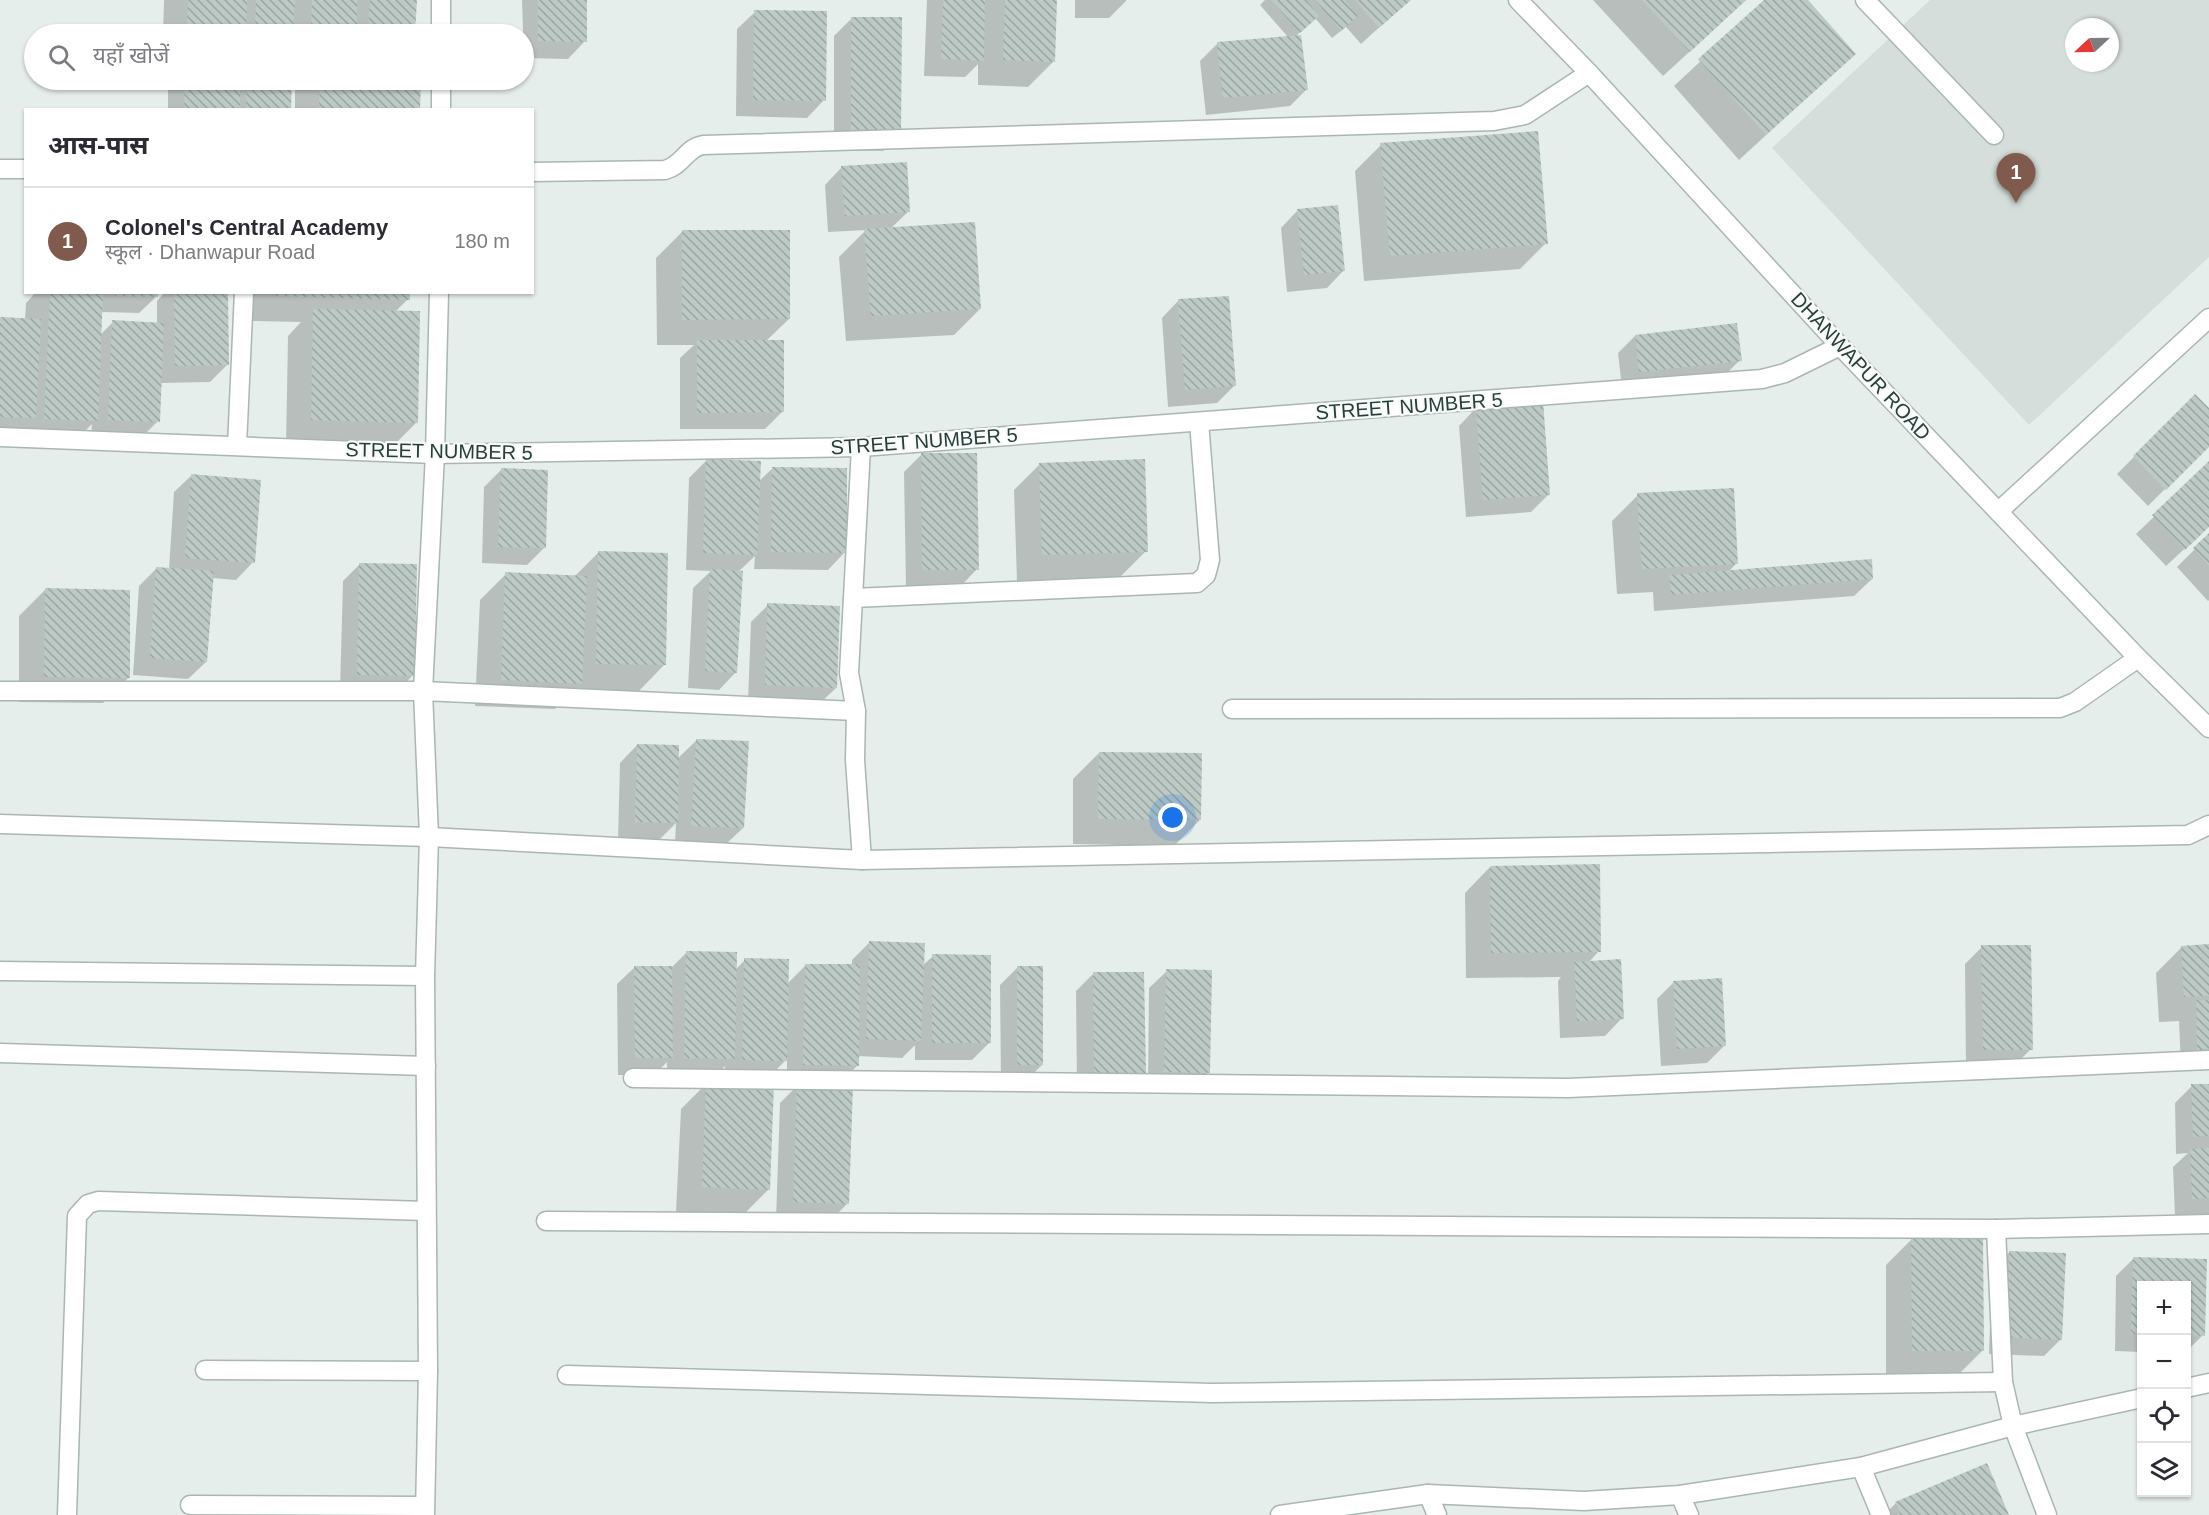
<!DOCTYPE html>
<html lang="hi">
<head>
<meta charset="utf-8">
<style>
  :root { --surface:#fff; --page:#f2f2f3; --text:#2b2b33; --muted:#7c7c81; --line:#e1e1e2; --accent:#805a4c }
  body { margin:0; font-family:Arial,"Noto Sans Devanagari",sans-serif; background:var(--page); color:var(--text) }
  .controls { position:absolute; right:18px; bottom:18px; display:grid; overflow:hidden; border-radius:0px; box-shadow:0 2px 4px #0004 }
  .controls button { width:54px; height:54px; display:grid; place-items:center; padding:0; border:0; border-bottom:2px solid var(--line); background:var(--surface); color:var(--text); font:30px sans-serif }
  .compass { position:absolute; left:2065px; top:18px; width:54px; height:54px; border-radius:50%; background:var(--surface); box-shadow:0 2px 4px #0004; rotate:248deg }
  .you { position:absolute; left:1173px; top:818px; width:21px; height:21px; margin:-15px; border:4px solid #fff; border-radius:50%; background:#1a73e8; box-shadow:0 0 0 9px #1a73e833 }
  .badge { display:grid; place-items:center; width:39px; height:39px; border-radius:50%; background:var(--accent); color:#fff; font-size:20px; font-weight:700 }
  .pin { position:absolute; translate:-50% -50px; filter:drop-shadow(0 2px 3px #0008) }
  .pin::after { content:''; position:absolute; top:32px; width:21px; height:18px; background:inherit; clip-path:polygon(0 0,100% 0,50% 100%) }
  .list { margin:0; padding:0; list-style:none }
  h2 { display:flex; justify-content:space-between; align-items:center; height:78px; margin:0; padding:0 24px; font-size:26px }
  h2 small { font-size:20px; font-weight:400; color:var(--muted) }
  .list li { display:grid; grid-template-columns:39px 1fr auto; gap:18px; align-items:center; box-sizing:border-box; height:108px; padding:0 24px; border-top:2px solid var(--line) }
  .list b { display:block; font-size:22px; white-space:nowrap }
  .list p { margin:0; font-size:20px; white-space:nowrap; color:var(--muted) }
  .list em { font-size:20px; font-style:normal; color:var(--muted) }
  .icon { flex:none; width:33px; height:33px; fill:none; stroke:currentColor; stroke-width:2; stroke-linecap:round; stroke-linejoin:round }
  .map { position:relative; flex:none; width:2209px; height:1515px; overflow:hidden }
  .search { position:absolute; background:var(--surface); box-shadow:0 2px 4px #0004; left:24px; top:24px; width:510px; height:66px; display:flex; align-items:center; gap:15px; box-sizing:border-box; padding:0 21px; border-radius:33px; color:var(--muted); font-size:22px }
  .panel { position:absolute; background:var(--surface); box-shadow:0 2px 4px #0004; left:24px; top:108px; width:510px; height:186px; border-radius:0px }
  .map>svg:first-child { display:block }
  .built { fill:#d5deda; fill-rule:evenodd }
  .shadow { fill:#0003 }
  .building { fill:url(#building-back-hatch) }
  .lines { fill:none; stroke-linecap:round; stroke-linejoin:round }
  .service-casing { stroke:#a9b6b2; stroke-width:21 }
  .minor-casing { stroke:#a9b6b2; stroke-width:21 }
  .tertiary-casing { stroke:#a9b6b2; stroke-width:21 }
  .service { stroke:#fff; stroke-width:18 }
  .minor { stroke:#fff; stroke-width:18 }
  .tertiary { stroke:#fff; stroke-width:18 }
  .labels { text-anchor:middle; stroke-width:4.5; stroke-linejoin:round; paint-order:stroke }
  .street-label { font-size:20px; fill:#263f3a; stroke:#f7faf9 }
</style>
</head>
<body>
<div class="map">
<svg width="2209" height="1515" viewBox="0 0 2209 1515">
  <defs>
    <pattern id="building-back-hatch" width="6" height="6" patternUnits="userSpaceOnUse" patternTransform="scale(1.5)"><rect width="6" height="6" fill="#bcc9c4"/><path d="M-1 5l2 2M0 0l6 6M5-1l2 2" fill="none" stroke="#99a5a0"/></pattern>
  </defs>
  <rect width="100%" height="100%" fill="#e6eeeb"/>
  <!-- built -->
  <path class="built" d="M1930,0H2209V257L2029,425L1772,148ZM2074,27H2110V63H2074Z"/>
  <!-- shadow -->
  <g class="shadow">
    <path d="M164,0H416L413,34H353V32L351,34H294L295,29L289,34H163Z"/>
    <path d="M522,0H586L585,41L568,59L524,58Z"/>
    <path d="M927,0H1056L1053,62L1028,87L978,85V64L965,77L924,76Z"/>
    <path d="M1075,0H1126V1L1109,18H1075Z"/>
    <path d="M1265,0H1409L1361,44L1346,27L1332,38L1315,18L1295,37L1307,89L1290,106L1206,115L1200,61L1218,43L1288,37L1260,5Z"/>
    <path d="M1593,0H1746L1663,76Z"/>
    <path d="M1766,0H1806L1854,54L1739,160L1674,86Z"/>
    <path d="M755,12L824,100L807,118L736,116L737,29Z"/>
    <path d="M852,18L900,134L883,151L834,150V36Z"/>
    <path d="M168,80H291L290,110H168Z"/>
    <path d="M302,80H419V110H295V87Z"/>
    <path d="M1381,145L1546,243L1520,269L1364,281L1355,171Z"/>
    <path d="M842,167L909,211L890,229L980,309L954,335L846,341L839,257L866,230L828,232L825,185Z"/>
    <path d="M1298,210L1344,270L1327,288L1287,292L1281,228Z"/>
    <path d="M682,232L789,319L766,341L782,412L765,429H680V358L694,345H657L656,258Z"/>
    <path d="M36,292H157V296L139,313L101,312L100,335L113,322L157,324V301L165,292H227L228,364L210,382L160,383L158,421L141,438L91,436L92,424L70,446L0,434V319L25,320L26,303Z"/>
    <path d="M251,292H408V299L395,312L417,422L391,448L286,446L288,336L301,322L251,321Z"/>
    <path d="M1179,300L1234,386L1217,403L1168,407L1162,318Z"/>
    <path d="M1635,336L1740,360L1723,377L1622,388L1618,353Z"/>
    <path d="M2195,396L2209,411V445L2148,506L2117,474Z"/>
    <path d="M1476,408L1548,495L1531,512L1466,517L1459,426Z"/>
    <path d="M921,455L977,569L960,587H906L904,472Z"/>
    <path d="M707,460L758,482L772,469L845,552L828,570L754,569L755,556L738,572L736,672L719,690L688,688L693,588L711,571L686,570L689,478Z"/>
    <path d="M1040,464L1146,551L1120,577L1017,581L1014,490Z"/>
    <path d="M2209,464V526L2166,566L2136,534Z"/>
    <path d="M501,470L544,548L527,565L482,563L484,487Z"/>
    <path d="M192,475L253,562L236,580L212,578L206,662L188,679L133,675L139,586L156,569H169L174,492Z"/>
    <path d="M1638,495L1737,563L1728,572L1872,579L1854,596L1654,611L1653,592L1617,594L1612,521Z"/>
    <path d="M2209,535V600L2208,601L2177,567Z"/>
    <path d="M599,552L664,665L639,691L575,689L555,709L475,706L480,600L506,574L574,577Z"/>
    <path d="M360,564L413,675L396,693L340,691L343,581Z"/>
    <path d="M45,590L128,678L103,703L19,702V616Z"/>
    <path d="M768,605L836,688L818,705L748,702L751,622Z"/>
    <path d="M697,740L743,828L725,845L675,842L676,823L659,840L618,839L620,763L637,745L677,759Z"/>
    <path d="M1099,753L1200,820L1174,846L1073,844V779Z"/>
    <path d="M1490,867L1599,951L1588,963L1622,1018L1605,1036L1560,1038L1558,981L1561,977L1466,978L1465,893Z"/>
    <path d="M869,943L922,966L933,956L990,1042L972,1060H915V1045L902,1058L857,1056V1066L840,1083L787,1082V1059L768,1078L725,1076V1066L716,1076L667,1075V1062L654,1075H618L617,984L635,967H672L687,952L735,970L745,960L787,984L806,965L852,966V960Z"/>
    <path d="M2209,946V1067H2181L2179,1021L2159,1022L2156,973L2182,947Z"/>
    <path d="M1982,947L2031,1049L2014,1066L1966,1067L1965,964Z"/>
    <path d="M1017,968L1042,1065L1024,1082H1001L1000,985Z"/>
    <path d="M1167,971L1208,1072L1191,1089H1148L1149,988Z"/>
    <path d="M1093,974L1144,1072L1127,1089L1077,1090L1076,991Z"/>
    <path d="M1674,982L1724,1046L1707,1063L1661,1066L1657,999Z"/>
    <path d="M707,1083L769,1189L743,1215L676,1212L681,1109Z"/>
    <path d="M798,1085L847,1204L830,1221L776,1219L780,1103Z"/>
    <path d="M2209,1085V1214L2175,1216L2173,1167L2188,1153L2176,1154L2175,1103L2192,1086Z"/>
    <path d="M1912,1239L1982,1351L1957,1376H1886V1265Z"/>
    <path d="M2010,1252L2061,1339L2044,1356L1989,1354L1992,1270Z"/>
    <path d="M2133,1259L2205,1260L2203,1335L2186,1352V1286H2142V1352L2115,1351L2116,1276Z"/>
    <path d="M1896,1503L2008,1515H1884Z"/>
  </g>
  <!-- building -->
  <g class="building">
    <path d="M188,0H247L246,34H187Z"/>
    <path d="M256,0H295L293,33L255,30Z"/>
    <path d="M312,0H357V31L311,29Z"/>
    <path d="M370,0H417L415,34H368Z"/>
    <path d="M538,0H587V42L538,41Z"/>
    <path d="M943,0H985L984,61L941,59Z"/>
    <path d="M1005,0H1057L1055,62L1003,60Z"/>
    <path d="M1271,0H1306L1319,16L1300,33Z"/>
    <path d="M1315,0H1345L1358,16L1341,31Z"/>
    <path d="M1355,0H1411L1379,28Z"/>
    <path d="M1642,0H1746L1690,52Z"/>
    <path d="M1764,0H1808L1856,54L1766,135L1698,59Z"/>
    <path d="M754,10L827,11L826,101L753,100Z"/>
    <path d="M851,17H902L901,134H851Z"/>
    <path d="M1301,35L1308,90L1223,98L1217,42Z"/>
    <path d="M185,80H240V110H184Z"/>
    <path d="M247,80H292L291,110H246Z"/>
    <path d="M320,80H421L420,110H319Z"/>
    <path d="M1538,131L1548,244L1390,256L1380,143Z"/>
    <path d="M907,162L910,212L845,216L841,166Z"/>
    <path d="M1338,205L1345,271L1304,275L1297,209Z"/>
    <path d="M975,222L981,309L871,316L864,229Z"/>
    <path d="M682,230H790V319L682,320Z"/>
    <path d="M50,292H103L98,421L44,419Z"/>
    <path d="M115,292H158V297L115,296Z"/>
    <path d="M174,292H228L229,365L175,366Z"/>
    <path d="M276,292H410V300L276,296Z"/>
    <path d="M1229,296L1236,386L1185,390L1178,299Z"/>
    <path d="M313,309L420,311L418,423L311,420Z"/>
    <path d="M0,317L41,319L36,418L0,417Z"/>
    <path d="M112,320L164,323L160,422L108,420Z"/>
    <path d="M1737,323L1742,361L1639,372L1635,335Z"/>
    <path d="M697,340H784V412L697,413Z"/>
    <path d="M2195,394L2209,408V447L2166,490L2133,456Z"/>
    <path d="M1543,401L1550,495L1483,500L1476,407Z"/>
    <path d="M921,453H977L979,570H922Z"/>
    <path d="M706,459L761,461L757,555L703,553Z"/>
    <path d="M1145,459L1148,552L1042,555L1039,463Z"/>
    <path d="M2209,461V527L2185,550L2152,515Z"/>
    <path d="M772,467L847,468V553L771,552Z"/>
    <path d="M501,468L548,470L546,548L498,547Z"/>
    <path d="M191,474L261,480L255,563L185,558Z"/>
    <path d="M1734,488L1738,564L1642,569L1637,493Z"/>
    <path d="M2209,533V566L2193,548Z"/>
    <path d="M598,551L668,553L666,665L596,664Z"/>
    <path d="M1872,559L1873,579L1671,595L1670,575Z"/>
    <path d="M359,563L417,564L415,676L357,675Z"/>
    <path d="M156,567L214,571L207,662L150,658Z"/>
    <path d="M710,569L743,571L737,673L705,671Z"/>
    <path d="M505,572L587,576L582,684L501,680Z"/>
    <path d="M45,588L130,590V678L44,677Z"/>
    <path d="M767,603L840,606L837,688L765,685Z"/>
    <path d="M696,739L749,741L744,828L691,826Z"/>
    <path d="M637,744L679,745L678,823L635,822Z"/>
    <path d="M1099,752L1202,753L1201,820L1098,819Z"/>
    <path d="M1600,864L1601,952L1491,953L1490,866Z"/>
    <path d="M869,941L925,943L921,1041L866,1039Z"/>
    <path d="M2209,944V996L2184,997L2181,946Z"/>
    <path d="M1981,945H2031L2033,1050H1983Z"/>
    <path d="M686,951L737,952L735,1059L684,1058Z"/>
    <path d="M932,954L991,955V1043H932Z"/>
    <path d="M744,958L789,959L787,1061L742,1060Z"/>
    <path d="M1621,959L1624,1019L1577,1021L1574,962Z"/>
    <path d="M805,964H860L859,1066L803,1065Z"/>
    <path d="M634,966H672L673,1058H635Z"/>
    <rect x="1017" y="966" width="26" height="99"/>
    <path d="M1166,969L1212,970L1210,1073L1164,1072Z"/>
    <path d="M1093,972H1144L1146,1073H1094Z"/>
    <path d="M1722,978L1726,1046L1677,1049L1673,981Z"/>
    <path d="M2196,1000H2209V1050L2197,1051Z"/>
    <path d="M706,1082L774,1084L770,1190L702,1187Z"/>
    <path d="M797,1084L853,1086L849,1204L793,1202Z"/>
    <path d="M2191,1084H2209V1136L2193,1137Z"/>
    <path d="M2209,1148V1198L2192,1199L2190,1149Z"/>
    <path d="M1911,1238H1983L1984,1351H1912Z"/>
    <path d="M2009,1251L2066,1253L2062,1340L2006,1337Z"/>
    <path d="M2133,1257L2207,1259L2205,1336L2186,1335V1286H2142V1334H2131Z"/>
    <path d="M1987,1463L2009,1515H1901L1895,1502Z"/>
  </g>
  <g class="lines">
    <!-- service casing -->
    <g class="service-casing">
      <path id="service" d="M1890,26L1994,135"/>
    </g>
    <!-- minor casing -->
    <g class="minor-casing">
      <g id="minor">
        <path d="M441,0V34"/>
        <path d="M1865,0L1890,26"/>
        <path d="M441,80V110"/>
        <path d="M0,169H26"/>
        <path d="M532,172L665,170C683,165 686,148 703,145L1494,121L1525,115L1589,73"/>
        <path d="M0,437L435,454L861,447L1762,379L1785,373L1840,346"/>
        <path d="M237,446L244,292"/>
        <path d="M861,447L849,673L856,711L855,760L862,860"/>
        <path d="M1999,511L2209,318"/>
        <path d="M853,598L1197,583L1206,575L1210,560L1199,422"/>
        <path d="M0,691H423L856,711"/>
        <path d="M1232,709L2060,708L2075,702L2138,658"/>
        <path d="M0,824L429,837L862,860L2188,835L2209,825"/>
        <path d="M0,971L425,976"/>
        <path d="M0,1053L426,1066"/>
        <path d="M633,1078L1568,1088L2209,1060"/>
        <path d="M546,1221L1996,1229L2209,1224"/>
        <path d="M1996,1229L2003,1382L2013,1426L2047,1515"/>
        <path d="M205,1370L428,1371"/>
        <path d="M567,1375L1212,1393L2003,1382"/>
        <path d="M2186,1388L2209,1383"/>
        <path d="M1861,1467L1881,1515"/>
        <path d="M1428,1494L1437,1515"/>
        <path d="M1680,1495L1689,1515"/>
        <path d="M190,1505L424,1506"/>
        <path d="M67,1515L77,1216L88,1204L98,1201L426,1211"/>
        <path d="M425,1515L428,1371L425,976L429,837L423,691L435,454L439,292"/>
        <path d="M1280,1515L1428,1494L1584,1501L1680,1495L1861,1467L2013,1426L2142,1398"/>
      </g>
    </g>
    <!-- tertiary casing -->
    <g class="tertiary-casing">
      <path id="tertiary" d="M1518,0L1589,73L1840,346L2138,658L2209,728"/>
    </g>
    <!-- service -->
    <use href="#service" class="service"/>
    <!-- minor -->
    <use href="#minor" class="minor"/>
    <!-- tertiary -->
    <use href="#tertiary" class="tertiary"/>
  </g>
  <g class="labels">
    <!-- street labels -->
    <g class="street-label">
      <text transform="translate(1861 366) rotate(47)" y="7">DHANWAPUR ROAD</text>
      <text transform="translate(1409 406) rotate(-4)" y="7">STREET NUMBER 5</text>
      <text transform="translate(924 441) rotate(-4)" y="7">STREET NUMBER 5</text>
      <text transform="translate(439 451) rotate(1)" y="7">STREET NUMBER 5</text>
    </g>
  </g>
</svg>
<div class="controls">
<button>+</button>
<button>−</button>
<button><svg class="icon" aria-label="locate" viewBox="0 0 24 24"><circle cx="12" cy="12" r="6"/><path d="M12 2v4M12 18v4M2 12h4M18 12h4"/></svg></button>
<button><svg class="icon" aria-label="layers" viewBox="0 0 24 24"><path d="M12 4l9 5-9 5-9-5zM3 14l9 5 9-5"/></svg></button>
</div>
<svg class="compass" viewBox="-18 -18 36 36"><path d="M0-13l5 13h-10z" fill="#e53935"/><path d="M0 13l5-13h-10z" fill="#7c7c81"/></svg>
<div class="you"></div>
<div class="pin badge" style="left:2016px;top:203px">1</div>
<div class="search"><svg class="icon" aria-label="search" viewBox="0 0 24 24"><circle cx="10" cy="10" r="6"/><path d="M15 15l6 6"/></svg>यहाँ खोजें</div>
<section class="panel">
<h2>आस-पास<small></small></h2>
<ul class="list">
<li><span class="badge">1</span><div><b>Colonel's Central Academy</b><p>स्कूल · Dhanwapur Road</p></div><em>180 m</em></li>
</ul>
</section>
</div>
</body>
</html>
